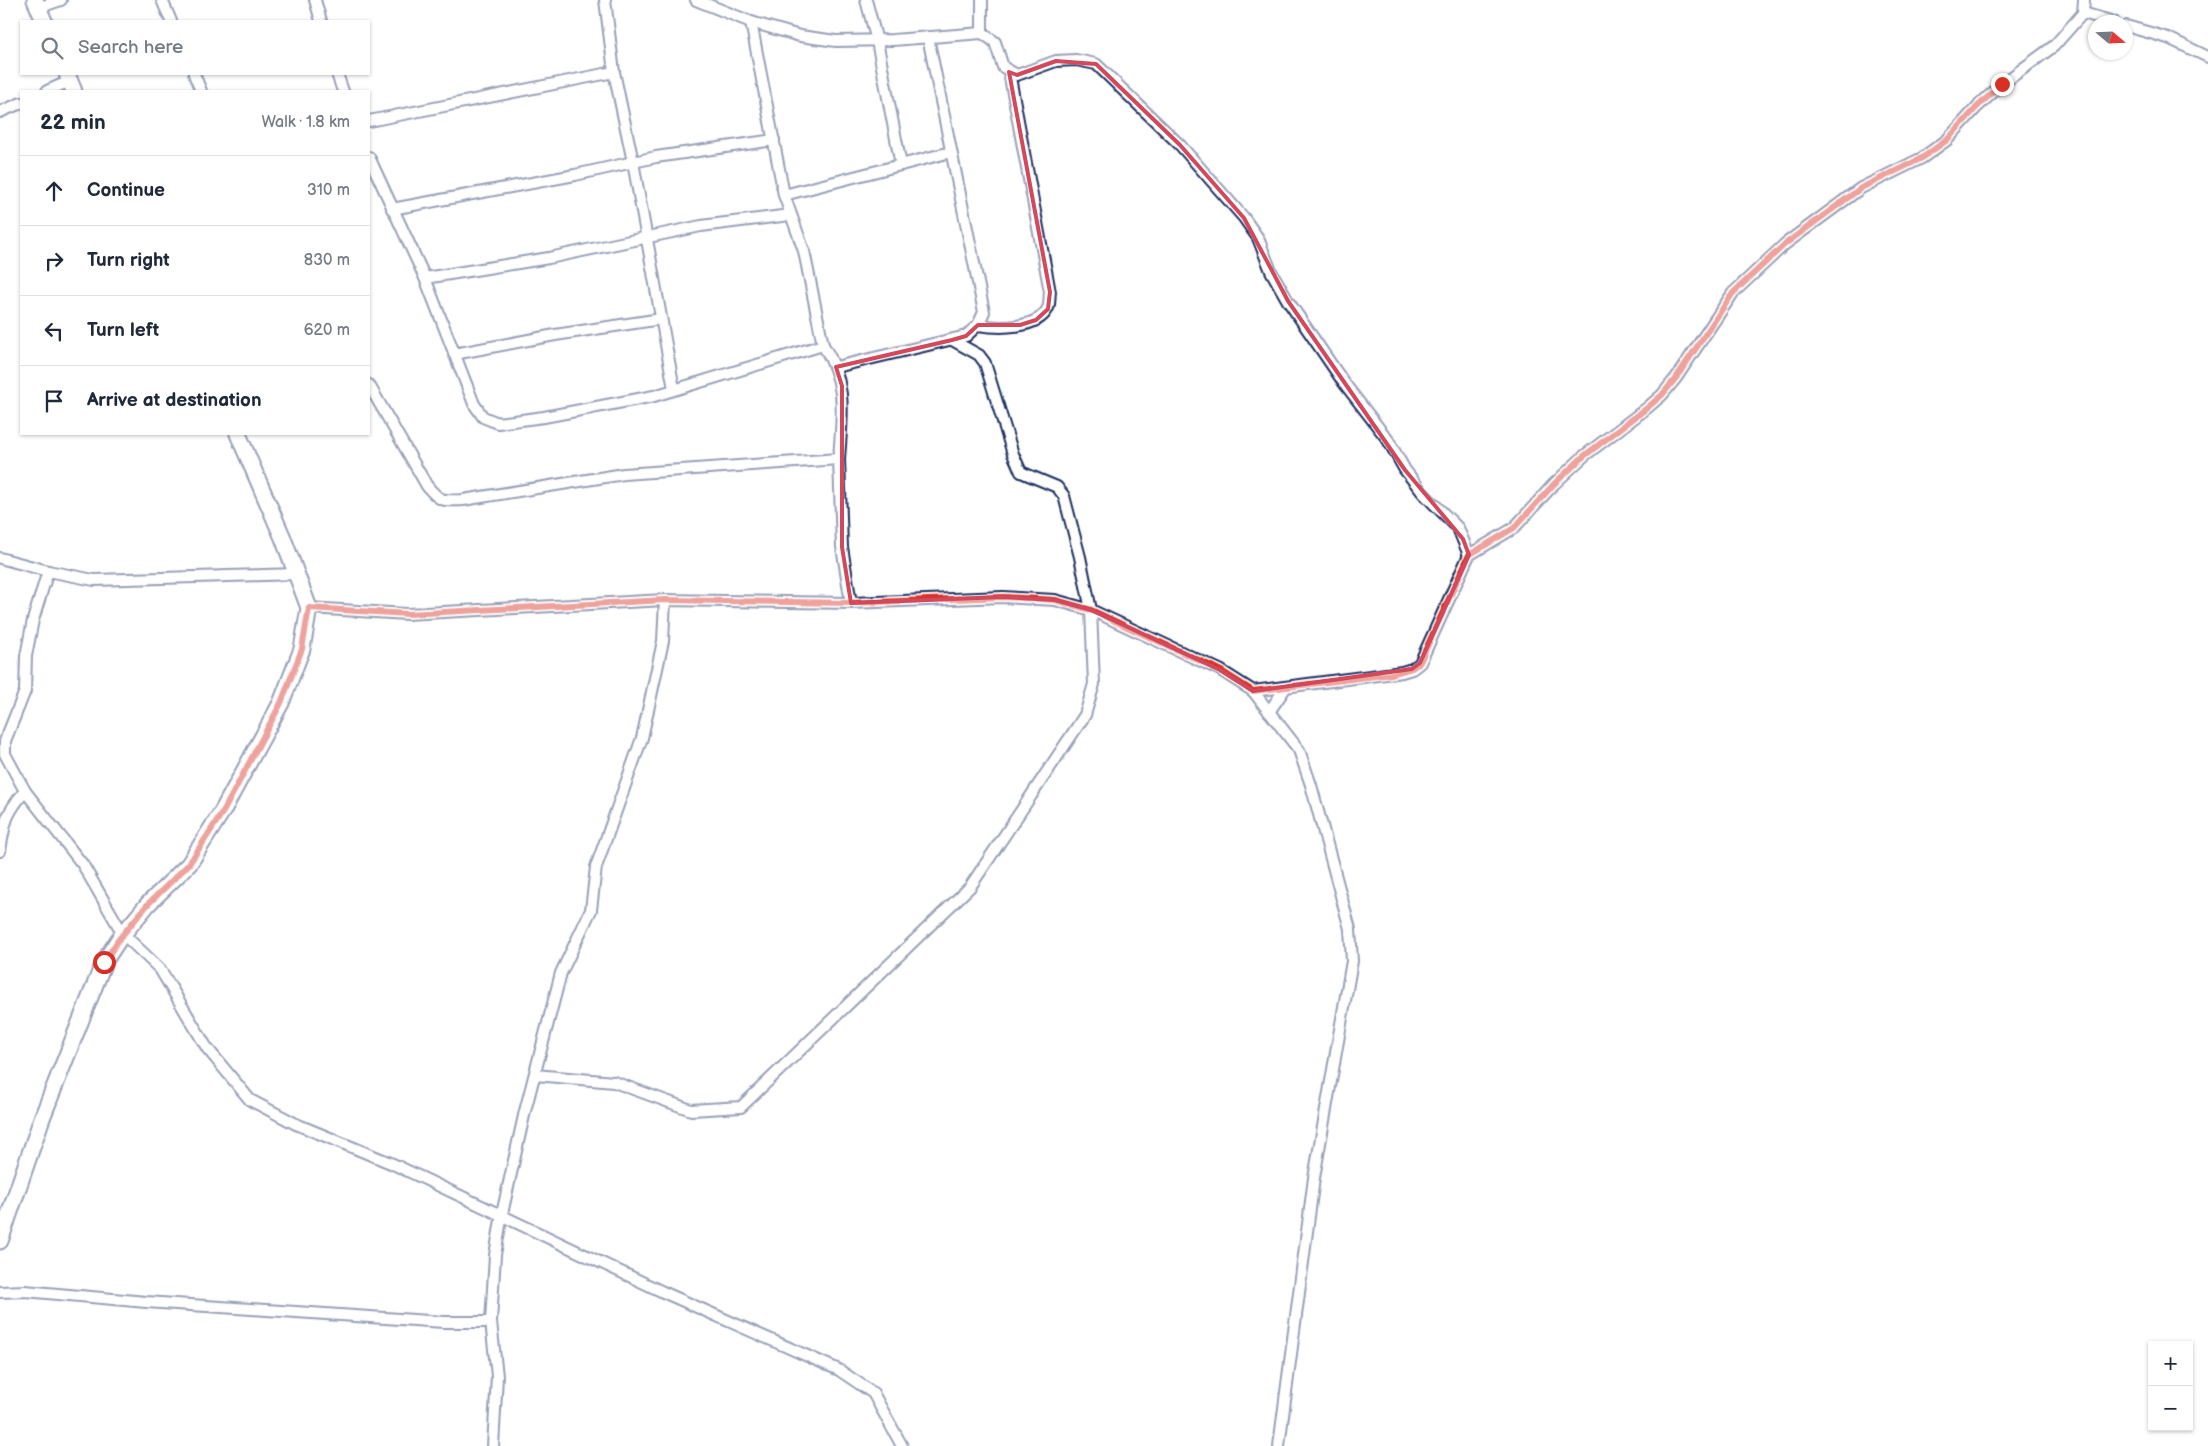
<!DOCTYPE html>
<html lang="en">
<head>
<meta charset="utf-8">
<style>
  :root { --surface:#fff; --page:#f2f2f3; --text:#1f2937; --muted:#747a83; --line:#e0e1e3 }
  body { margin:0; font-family:"Balsamiq Sans",sans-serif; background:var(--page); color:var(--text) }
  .controls { position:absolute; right:15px; bottom:15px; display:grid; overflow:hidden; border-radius:0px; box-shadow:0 1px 4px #0004 }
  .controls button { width:45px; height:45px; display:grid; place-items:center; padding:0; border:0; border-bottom:1px solid var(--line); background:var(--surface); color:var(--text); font:25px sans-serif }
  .compass { position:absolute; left:2088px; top:15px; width:45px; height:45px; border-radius:50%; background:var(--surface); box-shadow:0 1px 4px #0004; rotate:109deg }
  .stop { position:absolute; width:15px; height:15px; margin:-11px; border:4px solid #d93025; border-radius:50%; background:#fff }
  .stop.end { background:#d93025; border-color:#fff; box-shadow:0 1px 5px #0008 }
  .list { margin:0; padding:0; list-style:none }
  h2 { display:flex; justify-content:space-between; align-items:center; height:65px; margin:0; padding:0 20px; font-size:21px }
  h2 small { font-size:16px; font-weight:400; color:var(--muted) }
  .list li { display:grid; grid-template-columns:32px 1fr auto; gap:15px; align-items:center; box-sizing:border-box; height:70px; padding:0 20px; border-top:1px solid var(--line) }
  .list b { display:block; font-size:19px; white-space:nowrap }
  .list em { font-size:16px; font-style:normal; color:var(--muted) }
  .icon { flex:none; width:28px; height:28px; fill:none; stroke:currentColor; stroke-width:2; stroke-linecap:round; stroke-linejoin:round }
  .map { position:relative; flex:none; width:2208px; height:1446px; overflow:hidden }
  .search { position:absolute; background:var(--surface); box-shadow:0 1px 4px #0004; left:20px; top:20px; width:350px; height:55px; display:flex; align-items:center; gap:12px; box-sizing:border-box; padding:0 18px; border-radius:0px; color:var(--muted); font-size:19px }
  .panel { position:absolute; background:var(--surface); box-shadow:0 1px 4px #0004; left:20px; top:90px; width:350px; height:345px; border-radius:0px }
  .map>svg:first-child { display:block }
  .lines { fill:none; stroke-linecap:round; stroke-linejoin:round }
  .street-casing { stroke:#1b2f5e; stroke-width:14 }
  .secondary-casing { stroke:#1b2f5e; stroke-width:19 }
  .street { stroke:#fff; stroke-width:10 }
  .secondary { stroke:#fff; stroke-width:15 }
  .route { stroke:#d93025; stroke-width:6 }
  .marked { fill:none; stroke:#d1495b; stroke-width:4; stroke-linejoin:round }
</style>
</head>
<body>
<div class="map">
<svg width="2208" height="1446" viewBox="0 0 2208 1446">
  <rect width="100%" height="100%" fill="#fff"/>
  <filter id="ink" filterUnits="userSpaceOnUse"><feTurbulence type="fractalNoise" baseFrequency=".02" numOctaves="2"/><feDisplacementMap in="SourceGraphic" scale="10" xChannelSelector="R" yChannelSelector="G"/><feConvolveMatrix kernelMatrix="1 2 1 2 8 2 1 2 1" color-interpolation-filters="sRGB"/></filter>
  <g filter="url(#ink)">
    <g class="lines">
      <!-- street casing -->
      <g class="street-casing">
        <g id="street">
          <path d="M162,0L171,21"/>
          <path d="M315,0L321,21"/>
          <path d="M605,0L614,72L633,162L674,389"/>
          <path d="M696,0L751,22L800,36L836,41L893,40L982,33L995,42L1003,67L1017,75L1056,61L1076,60L1096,64L1180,145L1244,218L1258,238L1271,271L1288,301L1344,383L1388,440L1405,470L1423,493L1458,528L1469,555"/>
          <path d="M866,0L877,41L901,165"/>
          <path d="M38,8L61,0"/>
          <path d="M2083,13L2114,22"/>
          <path d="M751,22L784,195L804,251L823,345"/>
          <path d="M2126,26L2168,38L2208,57"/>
          <path d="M982,33V0"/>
          <path d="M194,74L201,91"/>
          <path d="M337,74L343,91"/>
          <path d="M47,91L70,81"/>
          <path d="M0,112L21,103"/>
          <path d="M369,121L614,72"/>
          <path d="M369,157L425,278L474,404L483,417L498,423L544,417L654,396L823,345C848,384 842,414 839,459"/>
          <path d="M784,195L951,152"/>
          <path d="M392,209L575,175L656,157L774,140"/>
          <path d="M425,278L549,258L701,226L790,215"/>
          <path d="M978,325C997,328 1038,330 1048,308C1050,304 1049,297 1050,292L1009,72"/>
          <path d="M454,354L555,335L661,319"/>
          <path d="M836,367L966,336L978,325L984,312L928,37"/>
          <path d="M369,385L427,486C440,502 443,501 463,500L624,474L839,459L842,547L851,603"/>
          <path d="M0,558L48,571L94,580L297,574"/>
          <path d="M48,571L33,620L26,656L25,691L5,741V754L25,791L83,865L123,934L160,969L207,1048L250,1100L296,1124L393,1164L663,1292L839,1370L873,1393L902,1446"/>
          <path d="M309,608L407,614L665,600L851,603L1003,597L1055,600L1091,610L1220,670L1253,691L1402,672L1412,669L1420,663L1469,555L1514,528L1554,484L1584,456L1647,408L1662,395L1676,378L1733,293L1785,244L1861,188L1922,158L1947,140L1977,107L2002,84L2054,46L2083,13L2084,0"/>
          <path d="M1253,691L1299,750L1311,785L1350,929L1352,961L1314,1178L1279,1446"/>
          <path d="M1269,712L1286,687"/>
          <path d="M0,851C5,821 5,815 25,791"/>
          <path d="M535,1075L614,1082L691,1110L741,1107L970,887L1085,715L1094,684L1091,610L1080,557L1064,496L1057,487L1021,472L1013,454L985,363L979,355L952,340"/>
          <path d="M0,1292L25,1291L146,1302L444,1322H491"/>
          <path d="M493,1446L497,1376L491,1322L495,1255L502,1214L525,1111L561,973L591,910L596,867L642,738L663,641L665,600"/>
        </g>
      </g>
      <!-- secondary casing -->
      <g class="secondary-casing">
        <g id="secondary">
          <path d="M35,0L44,21"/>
          <path d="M67,74L74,91"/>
          <path d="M0,1241L42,1118L104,962L119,939L148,904L189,864L223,810L281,703L302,649L309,608L283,538L238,434"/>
        </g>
      </g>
      <!-- street -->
      <use href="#street" class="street"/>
      <!-- secondary -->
      <use href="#secondary" class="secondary"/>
    </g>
  </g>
  <g class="lines" filter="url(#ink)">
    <!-- route -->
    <path class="route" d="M104,962L119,939L148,904L189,864L224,810L281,703L302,649L309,608L408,614L665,600L851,603L1004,597L1055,600L1091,610L1220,670L1253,691L1392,674L1412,668L1420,662L1469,555L1514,528L1554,484L1584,456L1647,408L1662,395L1676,378L1733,293L1785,244L1861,188L1922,158L1947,140L1977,107L2002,84"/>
  </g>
  <!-- marked area -->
  <path d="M0 0H2208V1446H0ZM1056,61L1096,64L1180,145L1244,218L1288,301L1405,470L1463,539L1469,555L1420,663L1412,669L1253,691L1220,670L1091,610L1055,600L1003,597L851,603L842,547V386L836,367L952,340L966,336L978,325H1020L1036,320L1048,309L1050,292L1009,72L1017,75Z" fill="#fff" fill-opacity=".55" fill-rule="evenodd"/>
  <path class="marked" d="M1056,61L1096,64L1180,145L1244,218L1288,301L1405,470L1463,539L1469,555L1420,663L1412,669L1253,691L1220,670L1091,610L1055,600L1003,597L851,603L842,547V386L836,367L952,340L966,336L978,325H1020L1036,320L1048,309L1050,292L1009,72L1017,75Z"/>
</svg>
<div class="controls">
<button>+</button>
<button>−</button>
</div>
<svg class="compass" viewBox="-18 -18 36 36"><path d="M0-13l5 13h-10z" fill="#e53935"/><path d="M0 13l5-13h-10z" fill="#747a83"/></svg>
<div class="stop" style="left:104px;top:962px"></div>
<div class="stop end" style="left:2002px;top:84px"></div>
<div class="search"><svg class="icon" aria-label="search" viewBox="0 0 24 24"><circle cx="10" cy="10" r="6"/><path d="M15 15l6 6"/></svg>Search here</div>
<section class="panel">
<h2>22 min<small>Walk · 1.8 km</small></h2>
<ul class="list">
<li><svg class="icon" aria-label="ahead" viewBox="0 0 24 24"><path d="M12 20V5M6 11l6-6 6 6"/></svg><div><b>Continue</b></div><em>310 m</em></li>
<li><svg class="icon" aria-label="right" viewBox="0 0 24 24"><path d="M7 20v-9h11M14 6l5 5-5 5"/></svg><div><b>Turn right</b></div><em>830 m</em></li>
<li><svg class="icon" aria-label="left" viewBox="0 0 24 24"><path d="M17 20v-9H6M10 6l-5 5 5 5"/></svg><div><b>Turn left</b></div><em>620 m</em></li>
<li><svg class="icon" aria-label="arrive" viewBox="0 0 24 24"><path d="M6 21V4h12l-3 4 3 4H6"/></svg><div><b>Arrive at destination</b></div></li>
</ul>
</section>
</div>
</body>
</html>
